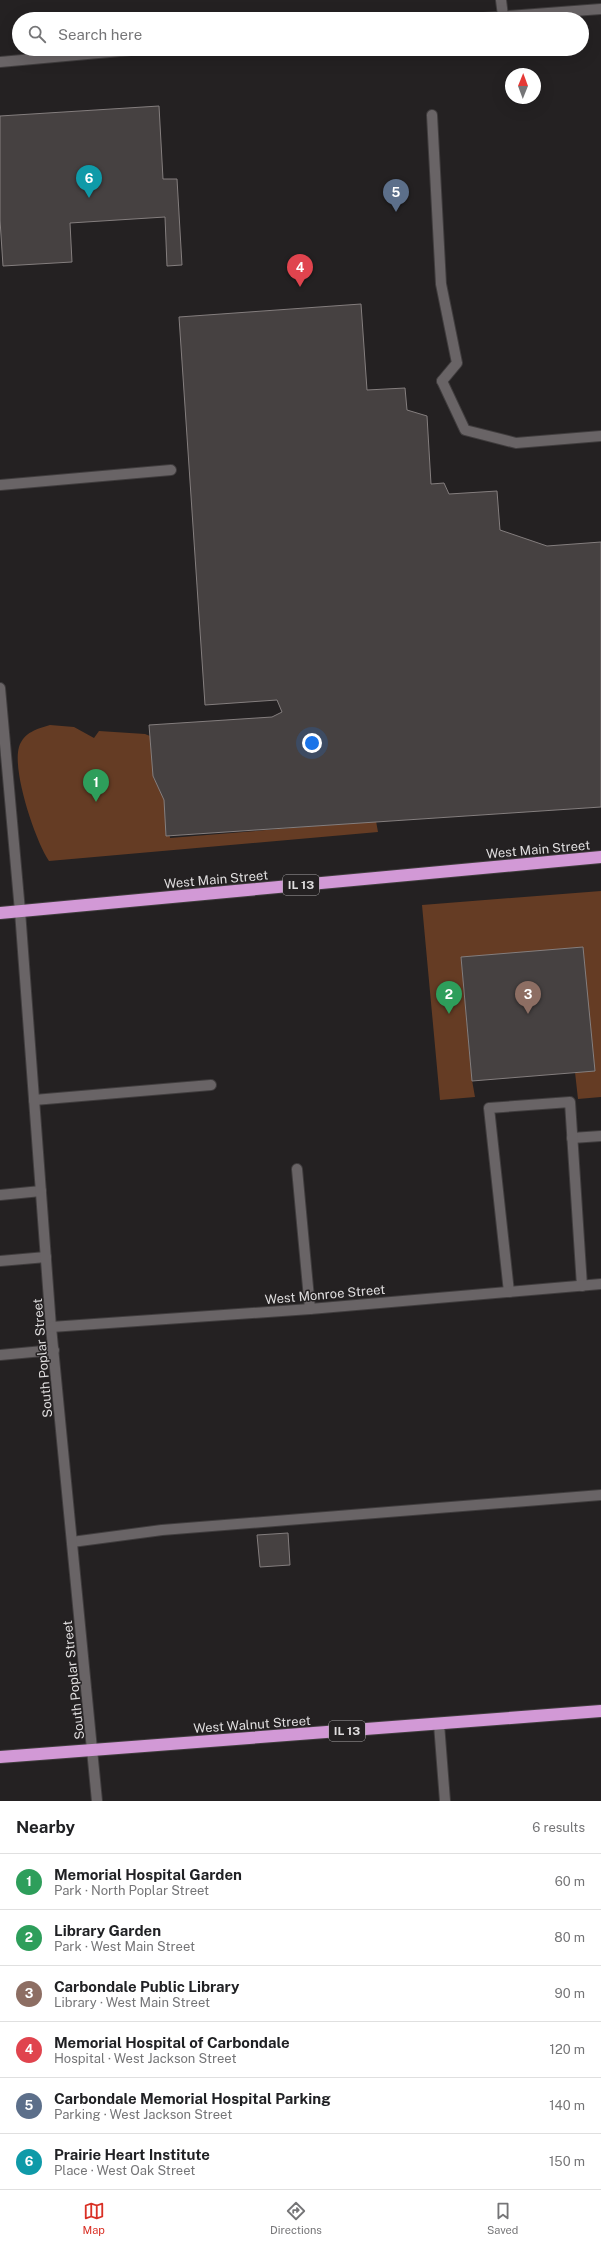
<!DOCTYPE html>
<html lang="en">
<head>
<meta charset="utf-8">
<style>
  :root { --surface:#fff; --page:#f6f6f6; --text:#202124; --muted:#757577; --line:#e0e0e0; --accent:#d93025 }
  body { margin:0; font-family:"Public Sans",sans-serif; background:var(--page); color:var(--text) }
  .compass { position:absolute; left:505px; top:68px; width:36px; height:36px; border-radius:50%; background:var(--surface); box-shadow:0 4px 16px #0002; rotate:1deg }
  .you { position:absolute; left:312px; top:743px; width:14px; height:14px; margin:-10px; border:3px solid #fff; border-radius:50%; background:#1a73e8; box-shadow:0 0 0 6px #1a73e833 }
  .badge { display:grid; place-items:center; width:26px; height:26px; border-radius:50%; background:var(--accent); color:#fff; font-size:13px; font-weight:700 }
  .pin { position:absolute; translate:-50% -33px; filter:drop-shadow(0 1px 2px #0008) }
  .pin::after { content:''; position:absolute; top:21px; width:14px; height:12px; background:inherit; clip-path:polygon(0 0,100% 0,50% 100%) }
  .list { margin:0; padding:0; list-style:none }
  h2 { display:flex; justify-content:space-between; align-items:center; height:52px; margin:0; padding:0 16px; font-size:17px }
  h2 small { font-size:13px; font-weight:400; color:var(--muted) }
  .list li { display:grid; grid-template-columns:26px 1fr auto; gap:12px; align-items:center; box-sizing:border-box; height:56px; padding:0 16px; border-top:1px solid var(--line) }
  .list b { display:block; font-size:15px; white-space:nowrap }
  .list p { margin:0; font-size:13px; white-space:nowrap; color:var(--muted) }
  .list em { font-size:13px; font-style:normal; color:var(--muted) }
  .icon { flex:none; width:22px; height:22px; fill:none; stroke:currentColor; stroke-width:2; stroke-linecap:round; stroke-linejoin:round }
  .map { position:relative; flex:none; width:601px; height:1801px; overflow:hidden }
  .search { position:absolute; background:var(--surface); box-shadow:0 4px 16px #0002; left:12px; right:12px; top:12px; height:44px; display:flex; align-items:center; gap:10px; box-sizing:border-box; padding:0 14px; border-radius:22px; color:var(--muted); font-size:15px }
  .sheet { height:388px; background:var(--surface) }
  nav { display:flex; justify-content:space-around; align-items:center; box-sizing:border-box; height:56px; border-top:1px solid var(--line); background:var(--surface); font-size:11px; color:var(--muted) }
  nav a { display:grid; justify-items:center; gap:2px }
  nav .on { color:var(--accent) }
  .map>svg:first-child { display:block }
  .green { fill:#653c24 }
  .building { fill:#464141; stroke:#847e7e }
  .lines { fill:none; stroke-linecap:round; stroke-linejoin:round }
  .lane-casing { stroke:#403d3e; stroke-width:12 }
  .street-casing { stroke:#403d3e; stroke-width:12 }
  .highway-casing { stroke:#403d3e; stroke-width:14 }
  .lane { stroke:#696466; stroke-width:10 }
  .street { stroke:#696466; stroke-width:10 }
  .highway { stroke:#d299d6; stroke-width:12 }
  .labels { text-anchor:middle; stroke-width:3; stroke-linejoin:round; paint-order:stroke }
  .shield { fill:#242122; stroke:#a7a5a6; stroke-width:1 }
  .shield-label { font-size:12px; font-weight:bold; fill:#dfddde }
  .street-label { font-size:13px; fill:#dfddde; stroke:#242122 }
</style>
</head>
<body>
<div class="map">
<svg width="601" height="1801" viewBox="0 0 601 1801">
  <rect width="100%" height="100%" fill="#242122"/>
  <!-- green -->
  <g class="green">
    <path d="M50,725L74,727L94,738L99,731L145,734L150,736L154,780L166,781L170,838L376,821L378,832L49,861C35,840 12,771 19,747C24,732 37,729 50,725Z"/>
    <path d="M601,891V1097L578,1099L575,1072L461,957L472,1080L475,1097L440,1100L422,905Z"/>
  </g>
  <!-- building -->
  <g class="building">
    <path d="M159,106L163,179H177L182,265L167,266L165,217L70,223L72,262L3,266L0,220V116Z"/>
    <path d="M361,304L367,390L405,388L407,410L427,416L431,484L444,483L449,494L497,491L500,530L547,546L601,542V807L166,836L164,800L153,776L149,725L272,717L282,712L277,700L205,705L179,317Z"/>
    <path d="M583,947L595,1071L472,1081L461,957Z"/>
    <path d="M288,1533L290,1565L260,1567L257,1535Z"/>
  </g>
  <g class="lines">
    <!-- lane casing -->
    <g class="lane-casing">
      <g id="lane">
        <path d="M432,115L441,284L457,363L442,381"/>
        <path d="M0,485L171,470"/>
        <path d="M34,1100L211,1085"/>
        <path d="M572,1138L601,1136"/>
        <path d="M297,1169L310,1309"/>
        <path d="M0,1195L41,1191"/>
        <path d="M0,1261L46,1257"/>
        <path d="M509,1292L489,1108L570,1102L582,1286"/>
        <path d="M0,1355L54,1350"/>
        <path d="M72,1542L162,1530L601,1495"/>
      </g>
    </g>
    <!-- street casing -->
    <g class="street-casing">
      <g id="street">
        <path d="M501,0L503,16"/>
        <path d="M470,19L601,9"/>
        <path d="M0,62L142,49"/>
        <path d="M442,381L465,430L516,443L601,436"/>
        <path d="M0,688L20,911L51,1327L97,1801"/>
        <path d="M51,1327L310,1309L601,1284"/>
        <path d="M439,1724L445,1801"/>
      </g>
    </g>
    <!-- highway casing -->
    <g class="highway-casing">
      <g id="highway">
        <path d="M0,913L601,857"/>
        <path d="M0,1757L601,1711"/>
      </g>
    </g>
    <!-- lane -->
    <use href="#lane" class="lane"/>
    <!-- street -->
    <use href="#street" class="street"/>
    <!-- highway -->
    <use href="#highway" class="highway"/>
  </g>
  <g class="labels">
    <!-- shield labels -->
    <g class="shield">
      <rect x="283" y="875" width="36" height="20" rx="3"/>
      <rect x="329" y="1721" width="36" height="20" rx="3"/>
    </g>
    <g class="shield-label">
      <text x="301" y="889">IL 13</text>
      <text x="347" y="1735">IL 13</text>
    </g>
    <!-- street labels -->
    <g class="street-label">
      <text transform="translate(538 849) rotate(-5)" y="5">West Main Street</text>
      <text transform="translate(216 879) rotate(-5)" y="5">West Main Street</text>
      <text transform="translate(325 1294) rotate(-5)" y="5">West Monroe Street</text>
      <text transform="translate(42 1358) rotate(-95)" y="5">South Poplar Street</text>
      <text transform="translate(73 1680) rotate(-96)" y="5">South Poplar Street</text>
      <text transform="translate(252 1724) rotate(-4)" y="5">West Walnut Street</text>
    </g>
  </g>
</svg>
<svg class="compass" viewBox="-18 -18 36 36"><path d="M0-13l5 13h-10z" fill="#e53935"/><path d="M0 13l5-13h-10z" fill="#757577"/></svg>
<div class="you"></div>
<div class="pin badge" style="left:96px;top:802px;background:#2e9e5b">1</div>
<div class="pin badge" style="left:449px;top:1014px;background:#2e9e5b">2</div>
<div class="pin badge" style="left:528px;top:1014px;background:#8d6e63">3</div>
<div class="pin badge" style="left:300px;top:287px;background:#e0444e">4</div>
<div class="pin badge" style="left:396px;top:212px;background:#5c6f8a">5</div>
<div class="pin badge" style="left:89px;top:198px;background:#0f9aa8">6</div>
<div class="search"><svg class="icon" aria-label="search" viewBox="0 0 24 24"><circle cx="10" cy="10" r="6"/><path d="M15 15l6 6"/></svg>Search here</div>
</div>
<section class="sheet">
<h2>Nearby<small>6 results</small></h2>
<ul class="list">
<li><span class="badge" style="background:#2e9e5b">1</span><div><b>Memorial Hospital Garden</b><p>Park · North Poplar Street</p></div><em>60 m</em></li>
<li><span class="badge" style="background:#2e9e5b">2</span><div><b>Library Garden</b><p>Park · West Main Street</p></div><em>80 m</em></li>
<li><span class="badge" style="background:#8d6e63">3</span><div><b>Carbondale Public Library</b><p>Library · West Main Street</p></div><em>90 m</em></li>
<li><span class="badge" style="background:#e0444e">4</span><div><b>Memorial Hospital of Carbondale</b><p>Hospital · West Jackson Street</p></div><em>120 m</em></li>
<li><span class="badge" style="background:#5c6f8a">5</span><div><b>Carbondale Memorial Hospital Parking</b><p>Parking · West Jackson Street</p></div><em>140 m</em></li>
<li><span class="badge" style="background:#0f9aa8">6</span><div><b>Prairie Heart Institute</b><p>Place · West Oak Street</p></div><em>150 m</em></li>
</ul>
</section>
<nav>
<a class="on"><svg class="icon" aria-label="map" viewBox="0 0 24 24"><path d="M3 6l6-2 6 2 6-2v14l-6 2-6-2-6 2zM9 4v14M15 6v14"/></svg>Map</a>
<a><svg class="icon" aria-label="directions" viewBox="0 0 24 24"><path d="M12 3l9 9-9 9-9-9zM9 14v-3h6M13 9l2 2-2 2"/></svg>Directions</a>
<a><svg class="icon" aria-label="saved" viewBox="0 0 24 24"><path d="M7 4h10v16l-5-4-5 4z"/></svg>Saved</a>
</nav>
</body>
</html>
